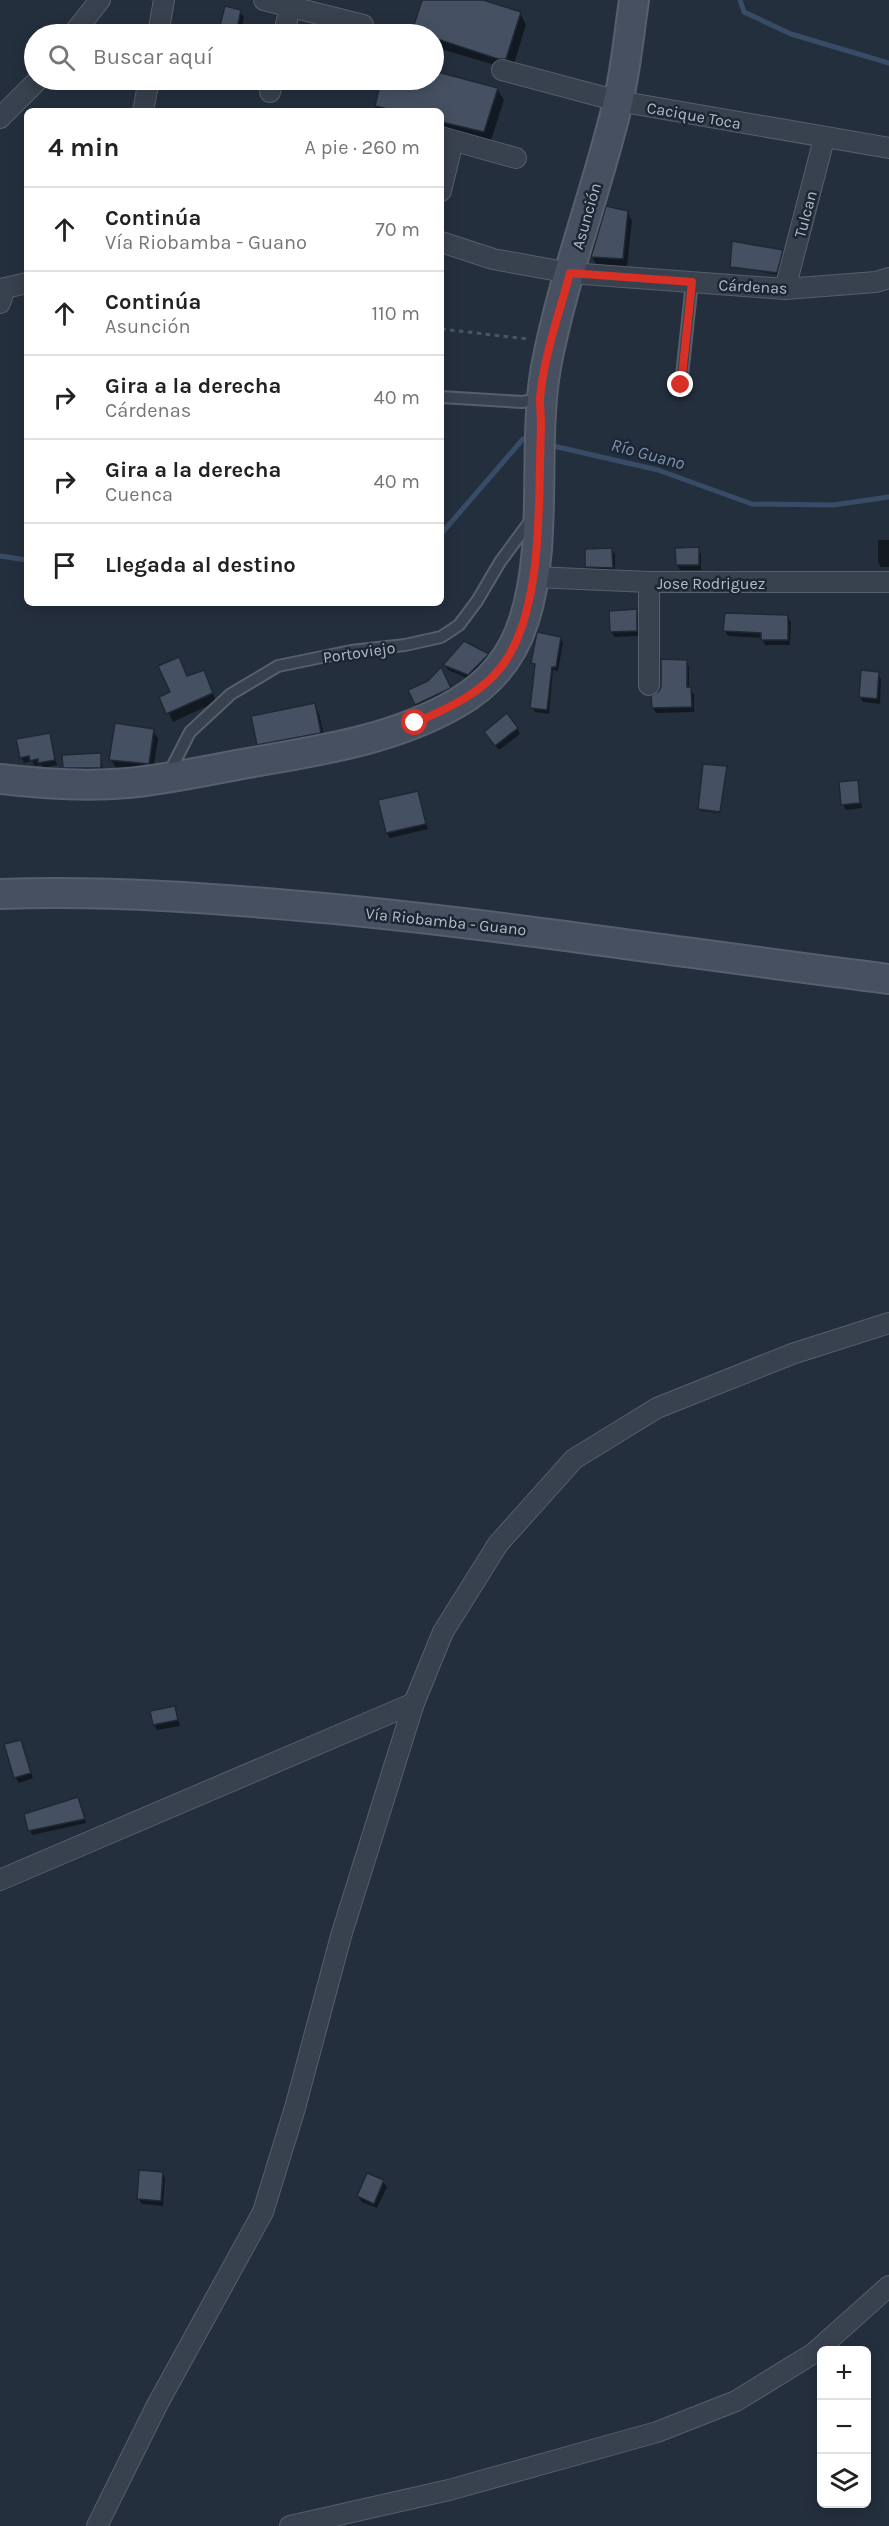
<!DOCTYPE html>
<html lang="es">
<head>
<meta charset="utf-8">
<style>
  :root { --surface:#fff; --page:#f6f6f6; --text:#222; --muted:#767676; --line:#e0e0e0 }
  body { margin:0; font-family:Karla,sans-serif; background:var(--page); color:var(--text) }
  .controls { position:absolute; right:18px; bottom:18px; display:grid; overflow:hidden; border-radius:9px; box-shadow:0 3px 15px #0003 }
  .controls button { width:54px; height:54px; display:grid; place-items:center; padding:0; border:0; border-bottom:2px solid var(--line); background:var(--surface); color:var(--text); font:30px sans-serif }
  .stop { position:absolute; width:18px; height:18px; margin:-14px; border:4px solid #d93025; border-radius:50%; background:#fff }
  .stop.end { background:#d93025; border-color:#fff; box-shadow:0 2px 6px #0008 }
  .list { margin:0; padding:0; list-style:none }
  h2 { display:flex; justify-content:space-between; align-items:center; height:78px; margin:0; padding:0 24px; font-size:26px }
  h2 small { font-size:20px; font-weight:400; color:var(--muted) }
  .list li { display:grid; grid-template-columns:39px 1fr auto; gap:18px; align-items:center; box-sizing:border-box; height:84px; padding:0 24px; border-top:2px solid var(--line) }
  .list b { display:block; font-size:22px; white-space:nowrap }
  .list p { margin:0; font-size:20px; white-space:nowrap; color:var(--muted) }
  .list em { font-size:20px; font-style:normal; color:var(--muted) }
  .icon { flex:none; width:33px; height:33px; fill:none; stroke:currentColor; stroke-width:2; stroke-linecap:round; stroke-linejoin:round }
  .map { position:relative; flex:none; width:889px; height:2526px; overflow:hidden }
  .search { position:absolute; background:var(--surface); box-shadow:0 3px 15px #0003; left:24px; top:24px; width:420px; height:66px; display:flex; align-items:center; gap:15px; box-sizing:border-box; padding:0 21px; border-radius:33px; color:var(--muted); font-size:22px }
  .panel { position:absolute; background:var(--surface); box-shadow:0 3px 15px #0003; left:24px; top:108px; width:420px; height:498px; border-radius:9px }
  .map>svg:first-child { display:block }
  .shadow { fill:#0007 }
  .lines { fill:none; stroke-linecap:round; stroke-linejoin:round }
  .stream { stroke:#394c67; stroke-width:5 }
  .building { fill:#455162; stroke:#1f2835; stroke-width:1.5 }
  .lane-casing { stroke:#565f6c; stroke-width:14 }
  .street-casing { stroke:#565f6c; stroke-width:22 }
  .secondary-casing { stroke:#565f6c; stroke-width:32 }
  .path { stroke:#44595c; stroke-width:3; stroke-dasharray:4.5 4.5; stroke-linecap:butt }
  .lane { stroke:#38414e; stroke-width:10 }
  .street { stroke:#38414e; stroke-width:20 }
  .secondary { stroke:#465061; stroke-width:28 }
  .route { stroke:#d93025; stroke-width:8 }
  .labels { text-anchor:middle; stroke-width:5; stroke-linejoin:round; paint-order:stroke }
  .street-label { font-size:16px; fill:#b4bcc9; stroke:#1d2633 }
  .water-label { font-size:18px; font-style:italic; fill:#7c92b1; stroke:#1d2633 }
</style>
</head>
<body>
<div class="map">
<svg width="889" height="2526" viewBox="0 0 889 2526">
  <rect width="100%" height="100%" fill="#242f3e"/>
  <!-- shadow -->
  <g class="shadow">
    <path d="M424,0H478L520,13L526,25L512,70L434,47V34H416L414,31Z"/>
    <path d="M240,12L244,17L240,34H220L219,32Z"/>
    <path d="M434,72L497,89L504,100L490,143L441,131V111H379L376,106L383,80H434Z"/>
    <path d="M607,208L627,212L632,221L627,267L597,266L592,257Z"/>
    <path d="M782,251L778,275L731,266Z"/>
    <path d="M878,540H889V567H881L878,562Z"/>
    <path d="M677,549H698L701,554V570H680L677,565Z"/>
    <path d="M612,550L615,555V573L590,572L587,567Z"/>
    <path d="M636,611L639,616V636L615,637L611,632Z"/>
    <path d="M787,617L791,622L790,645H765L762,638L728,636L725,631Z"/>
    <path d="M560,638L563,642L558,671L553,670L549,714L535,712L532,708L536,669L533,663Z"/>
    <path d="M487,655L490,660L472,680L448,670L445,665Z"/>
    <path d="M179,658L188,678L208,680L216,702L173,722L161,698L172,693Z"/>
    <path d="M686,661L689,667V689L694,694V712L656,713L653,708L660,692Z"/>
    <path d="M878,673L881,679L880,704L863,702L860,697Z"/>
    <path d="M444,674L452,693L419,710L410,691Z"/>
    <path d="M314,705L319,713L325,741L264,753L259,744Z"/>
    <path d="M517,728L520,734L499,750L489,737Z"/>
    <path d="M153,730L158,739L153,772L116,768L111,760Z"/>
    <path d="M50,735L57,765L43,768L41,765L35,766L32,761L24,763L21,757Z"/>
    <path d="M100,754L104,773H67L64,767Z"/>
    <path d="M726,767L720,813L701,811L699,809Z"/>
    <path d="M857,782L862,808L846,810L843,804Z"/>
    <path d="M417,793L428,829L390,838L387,833Z"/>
    <path d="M175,1708L180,1726L157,1730L154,1725Z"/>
    <path d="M20,1741L33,1778L19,1783L15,1777Z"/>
    <path d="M78,1799L86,1823L32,1835L30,1830Z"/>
    <path d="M162,2173L165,2178L163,2206L142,2204L139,2199Z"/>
    <path d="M368,2175L383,2182L387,2187L377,2208L362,2202L358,2196Z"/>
  </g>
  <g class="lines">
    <!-- stream -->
    <g class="stream">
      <path d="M740,0L744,12L791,34L889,63"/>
      <path d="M549,445L658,470L752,504L833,505L889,497"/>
      <path d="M441,534L523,439L531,441"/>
      <path d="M0,556L27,560"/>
    </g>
  </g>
  <!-- building -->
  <g class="building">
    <path d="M422,0H483L521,12L506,59H498L434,38V34L412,31Z"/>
    <path d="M225,6L241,10L236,34L218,33Z"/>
    <path d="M434,71L498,88L484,132L441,122V111H396L375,106L381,80H434Z"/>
    <path d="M606,206L628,211L623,259L591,257Z"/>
    <path d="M732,241L783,250L777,273L730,267Z"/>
    <path d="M699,547V565H676L675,548Z"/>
    <path d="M612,548L613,568L585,567V549Z"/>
    <path d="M637,609V631L610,632L609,611Z"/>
    <path d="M725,613L788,615V640H761V633L723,631Z"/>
    <path d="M537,632L561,637L556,667H552L547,710L530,708L535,664L531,663Z"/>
    <path d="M464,641L489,654L468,675L443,665Z"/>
    <path d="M179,657L187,676L204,670L213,693L166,714L159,697L170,692L158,666Z"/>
    <path d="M661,659L687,660V687H691L692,707L652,708L651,696L659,691L661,686Z"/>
    <path d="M441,667L451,688L415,705L408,690L428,681Z"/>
    <path d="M861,670L879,672L877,699L859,697Z"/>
    <path d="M315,703L321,733L257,745L251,716Z"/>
    <path d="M507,713L518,728L495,746L484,732Z"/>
    <path d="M115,723L154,729L149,764L109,760Z"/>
    <path d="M50,733L55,760L38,763V759L30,761L29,756L20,758L16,739Z"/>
    <path d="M101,753V768H63L62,755Z"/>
    <path d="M703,764L727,766L720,812L698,809Z"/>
    <path d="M858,780L860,803L841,805L839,782Z"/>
    <path d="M418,791L426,824L386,833L378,800Z"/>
    <path d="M175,1706L178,1720L153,1725L150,1711Z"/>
    <path d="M21,1740L31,1773L14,1778L4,1744Z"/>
    <path d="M78,1797L85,1819L28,1831L24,1814Z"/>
    <path d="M139,2170L163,2172L161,2201L137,2199Z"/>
    <path d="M367,2173L384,2180L374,2204L357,2196Z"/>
  </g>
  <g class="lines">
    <!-- lane casing -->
    <g class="lane-casing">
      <g id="lane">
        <path d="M681,385L692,282"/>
        <path d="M441,397L522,402L540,399"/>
        <path d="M168,775L190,732L231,694L278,666L351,651L405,645L441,637L459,625L477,601L500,562L531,520"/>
      </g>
    </g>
    <!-- street casing -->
    <g class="street-casing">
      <g id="street">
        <path d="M264,0L363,25"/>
        <path d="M73,34L100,0"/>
        <path d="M158,34L164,0"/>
        <path d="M284,34L290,7"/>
        <path d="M502,70L618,101L889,148"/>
        <path d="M270,92L273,80"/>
        <path d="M143,111L149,80"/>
        <path d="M0,118L38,80"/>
        <path d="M441,137L516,158"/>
        <path d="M441,191L453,141"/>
        <path d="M441,242L493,259L570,273L785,289L876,282L889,278"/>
        <path d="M785,289L824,139"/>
        <path d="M0,303L5,288L27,283"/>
        <path d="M534,577L649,582H889"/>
        <path d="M649,582V685"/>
        <path d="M0,1880L414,1703"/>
        <path d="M97,2526L157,2405L263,2212L295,2108L341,1936L414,1703L443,1632L498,1544L574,1459L657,1408L792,1354L889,1323"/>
        <path d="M290,2526L449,2490L657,2432L736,2401L814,2353L889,2286"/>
      </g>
    </g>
    <!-- secondary casing -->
    <g class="secondary-casing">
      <g id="secondary">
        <path d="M0,779C42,784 85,787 128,783C170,779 212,769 254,762C323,750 395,739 457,703C490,684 513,656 524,620C549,544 532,447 546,367C563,277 597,191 618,102C626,69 629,34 634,0"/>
        <path d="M0,894C112,890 224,899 335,909C520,927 704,956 889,979"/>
      </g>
    </g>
    <!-- path -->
    <path class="path" d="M441,329L528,339"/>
    <!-- lane -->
    <use href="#lane" class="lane"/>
    <!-- street -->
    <use href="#street" class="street"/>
    <!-- secondary -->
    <use href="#secondary" class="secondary"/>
  </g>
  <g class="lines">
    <!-- route -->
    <path class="route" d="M415,723C446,709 481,694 502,666C545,609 538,495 541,426C541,416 540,407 540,398C544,356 559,314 570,273L692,282L681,385"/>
  </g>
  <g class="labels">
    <!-- street labels -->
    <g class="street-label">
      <text transform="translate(694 115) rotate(10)" y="6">Cacique Toca</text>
      <text transform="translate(805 214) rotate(-75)" y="6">Tulcan</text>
      <text transform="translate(586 216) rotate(-74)" y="6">Asunción</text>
      <text transform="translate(753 286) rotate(3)" y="6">Cárdenas</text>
      <text x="711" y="589">Jose Rodriguez</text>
      <text transform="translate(359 652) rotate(-8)" y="6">Portoviejo</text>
      <text transform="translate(446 921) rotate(6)" y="6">Vía Riobamba - Guano</text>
    </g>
    <!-- water labels -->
    <g class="water-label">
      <text transform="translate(648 454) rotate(15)" y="6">Río Guano</text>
    </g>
  </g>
</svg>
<div class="controls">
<button>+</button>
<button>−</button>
<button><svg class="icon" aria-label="layers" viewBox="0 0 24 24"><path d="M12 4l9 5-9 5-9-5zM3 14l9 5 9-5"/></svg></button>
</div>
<div class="stop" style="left:415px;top:723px"></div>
<div class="stop end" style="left:681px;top:385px"></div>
<div class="search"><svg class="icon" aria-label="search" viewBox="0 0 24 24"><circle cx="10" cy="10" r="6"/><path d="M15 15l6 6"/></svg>Buscar aquí</div>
<section class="panel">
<h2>4 min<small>A pie · 260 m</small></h2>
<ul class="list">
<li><svg class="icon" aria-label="ahead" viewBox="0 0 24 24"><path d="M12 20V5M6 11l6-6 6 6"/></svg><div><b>Continúa</b><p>Vía Riobamba - Guano</p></div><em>70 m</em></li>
<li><svg class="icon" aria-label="ahead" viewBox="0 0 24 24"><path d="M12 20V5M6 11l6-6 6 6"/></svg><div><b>Continúa</b><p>Asunción</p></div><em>110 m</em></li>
<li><svg class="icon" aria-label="right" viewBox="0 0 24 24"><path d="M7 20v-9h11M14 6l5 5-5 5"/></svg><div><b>Gira a la derecha</b><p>Cárdenas</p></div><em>40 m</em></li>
<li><svg class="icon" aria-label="right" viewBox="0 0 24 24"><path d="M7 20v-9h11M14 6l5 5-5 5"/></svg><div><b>Gira a la derecha</b><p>Cuenca</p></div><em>40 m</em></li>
<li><svg class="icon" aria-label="arrive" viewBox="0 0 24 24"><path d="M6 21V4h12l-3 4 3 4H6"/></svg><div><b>Llegada al destino</b></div></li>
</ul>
</section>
</div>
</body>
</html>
